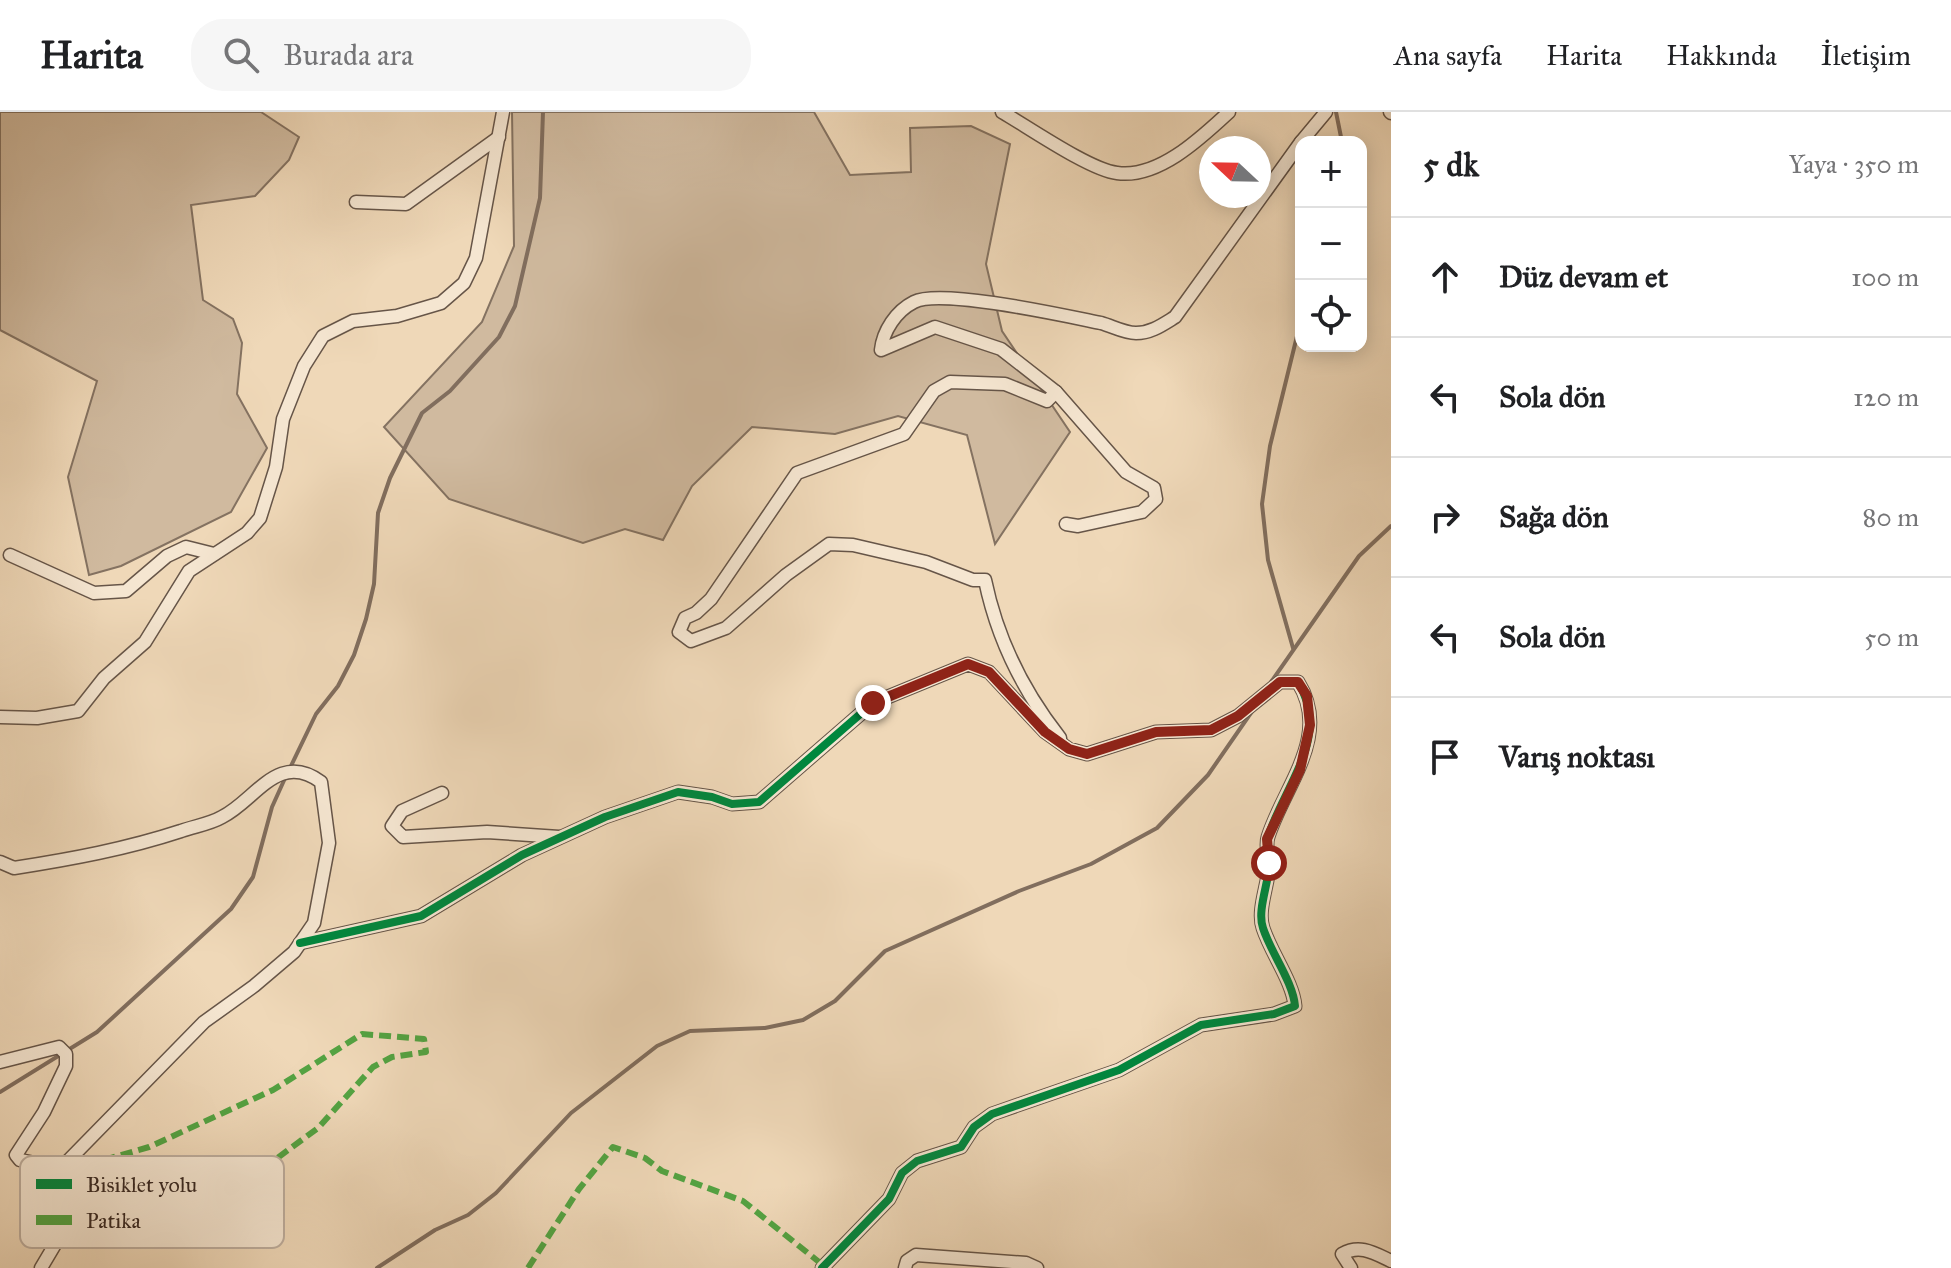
<!DOCTYPE html>
<html lang="tr">
<head>
<meta charset="utf-8">
<style>
  :root { --surface:#fff; --page:#f6f6f6; --text:#202124; --muted:#757577; --line:#e0e0e0 }
  body { margin:0; font-family:"IM FELL Great Primer",serif; background:var(--page); color:var(--text) }
  .controls { position:absolute; right:24px; top:24px; display:grid; overflow:hidden; border-radius:16px; box-shadow:0 4px 20px #0003 }
  .controls button { width:72px; height:72px; display:grid; place-items:center; padding:0; border:0; border-bottom:2px solid var(--line); background:var(--surface); color:var(--text); font:40px sans-serif }
  .compass { position:absolute; left:1199px; top:24px; width:72px; height:72px; border-radius:50%; background:var(--surface); box-shadow:0 4px 20px #0003; rotate:292deg }
  .stop { position:absolute; width:24px; height:24px; margin:-18px; border:6px solid #8f2418; border-radius:50%; background:#fff }
  .stop.end { background:#8f2418; border-color:#fff; box-shadow:0 2px 8px #0008 }
  .list { margin:0; padding:0; list-style:none }
  h2 { display:flex; justify-content:space-between; align-items:center; height:104px; margin:0; padding:0 32px; font-size:34px }
  h2 small { font-size:26px; font-weight:400; color:var(--muted) }
  .list li { display:grid; grid-template-columns:52px 1fr auto; gap:24px; align-items:center; box-sizing:border-box; height:120px; padding:0 32px; border-top:2px solid var(--line) }
  .list b { display:block; font-size:30px; white-space:nowrap }
  .list em { font-size:26px; font-style:normal; color:var(--muted) }
  .icon { flex:none; width:44px; height:44px; fill:none; stroke:currentColor; stroke-width:2; stroke-linecap:round; stroke-linejoin:round }
  .map { position:relative; flex:none; width:1391px; height:1156px; overflow:hidden }
  header { display:flex; align-items:center; gap:48px; box-sizing:border-box; height:112px; padding:0 40px; background:var(--surface); border-bottom:2px solid var(--line) }
  header strong { font-size:38px }
  nav { display:flex; gap:44px; margin-inline-start:auto; font-size:28px }
  .search { width:560px; height:72px; background:var(--page); display:flex; align-items:center; gap:20px; box-sizing:border-box; padding:0 28px; border-radius:32px; color:var(--muted); font-size:30px }
  main { display:flex }
  aside { flex:1; background:var(--surface) }
  .map>svg:first-child { display:block }
  .green { fill:#d0ba9f; stroke:#847261; stroke-width:2 }
  .lines { fill:none; stroke-linecap:round; stroke-linejoin:round }
  .stream { stroke:#816e5e; stroke-width:4 }
  .minor-casing { stroke:#665548; stroke-width:15 }
  .minor { stroke:#f5e6d1; stroke-width:12 }
  .quiet { stroke:#53a342; stroke-width:6; stroke-dasharray:12 6; stroke-linecap:butt }
  .cycleway-casing { stroke:#f5e6d1; stroke-width:13 }
  .cycleway { stroke:#00873e; stroke-width:8 }
  .route { stroke:#8f2418; stroke-width:10 }
  .key { fill:#f5e6d1; stroke:#bdad9d; stroke-width:2 }
  .key-label { font-size:22px; fill:#392923 }
</style>
</head>
<body>
<header>
<strong>Harita</strong>
<div class="search"><svg class="icon" aria-label="search" viewBox="0 0 24 24"><circle cx="10" cy="10" r="6"/><path d="M15 15l6 6"/></svg>Burada ara</div>
<nav><a>Ana sayfa</a><a>Harita</a><a>Hakkında</a><a>İletişim</a></nav>
</header>
<main>
<div class="map">
<svg width="1391" height="1156" viewBox="0 0 1391 1156">
  <rect width="100%" height="100%" fill="#efd8b8"/>
  <filter id="stains"><feTurbulence type="fractalNoise" baseFrequency=".0025" numOctaves="4"/><feColorMatrix values="0 0 0 0 .2 0 0 0 0 .09 0 0 0 0 .02 0 0 0 .5 -.17"/></filter>
  <radialGradient id="worn" r=".72"><stop offset=".6" stop-color="#630" stop-opacity="0"/><stop offset="1" stop-color="#630" stop-opacity=".3"/></radialGradient>
  <!-- green -->
  <g class="green">
    <path d="M0,0H261L299,25L289,48L255,84L191,93L203,188L233,207L242,231L237,282L267,336L231,400L121,454L89,463L68,365L97,269L0,218Z"/>
    <path d="M512,0H814L850,63L911,60L910,16L971,14L1010,32L986,152L1002,219L1070,320L995,432L967,323L898,304L835,322L752,315L692,374L663,428L625,417L583,431L449,387L384,315L482,210L514,134Z"/>
  </g>
  <g class="lines">
    <!-- stream -->
    <g class="stream">
      <path d="M1336,0L1342,30"/>
      <path d="M1293,536L1268,448L1262,392L1270,334L1298,220L1301,179"/>
      <path d="M1271,570L1359,444L1391,414"/>
      <path d="M290,656L316,602L338,574L354,543L366,507L374,472L378,401L390,366L422,301L450,279L499,225L515,194L540,86L543,0"/>
      <path d="M0,980L97,920L231,797L253,765L272,695L286,664"/>
      <path d="M377,1156L435,1118L468,1103L496,1081L571,1001L657,934L690,919L765,916L803,908L835,889L885,839L1019,779L1091,752L1157,716L1208,663L1253,598"/>
    </g>
    <!-- minor casing -->
    <g class="minor-casing">
      <g id="minor">
        <path d="M1002,0C1028,15 1090,58 1117,61C1158,67 1201,26 1229,0"/>
        <path d="M1390,0L1391,1"/>
        <path d="M1301,30L1326,0"/>
        <path d="M356,90L406,92L499,25"/>
        <path d="M1056,280L1126,360L1154,376L1156,387L1142,400L1078,414L1066,412"/>
        <path d="M10,443L94,481L126,479L167,444L186,435L214,442"/>
        <path d="M0,605L37,606L78,599L104,566L145,530L189,459L247,421L260,406L276,355L283,307L304,254L323,224L353,209L397,204L441,191L464,171L476,146L503,0"/>
        <path d="M1060,626C1023,579 997,526 985,468H973L926,450L853,433L829,432L786,463L726,516L691,529L679,520L685,506L696,501L711,487L797,361L904,322L934,279L950,270L1005,272L1047,289L1056,280L1001,237L935,215L881,238C883,219 896,199 914,190C941,176 1066,204 1101,211C1112,214 1124,221 1136,221C1151,221 1162,213 1175,205L1301,30"/>
        <path d="M442,681L402,699L392,714L403,725L487,720L559,725"/>
        <path d="M0,750L14,756C72,747 126,737 181,719C195,714 210,712 222,705C255,689 278,638 321,670L329,731L314,811L294,840L254,874L204,910L63,1054"/>
        <path d="M300,831L421,804L522,743L605,705L678,680L712,685L732,692L759,690L873,591L968,552L989,560L1045,620L1069,637L1087,642L1156,620L1211,618L1238,604L1280,570H1298C1332,624 1284,674 1268,725C1265,734 1269,745 1269,755C1268,773 1257,799 1263,816C1271,841 1293,870 1295,894L1274,902L1201,913L1119,958L992,1002L974,1015L961,1035L917,1049L902,1061L889,1087L822,1156"/>
        <path d="M0,950L59,935L66,942V954L44,1000L16,1043L20,1048L69,1058L60,1124L41,1156"/>
        <path d="M905,1156L907,1149L916,1143L1026,1151L1037,1156"/>
        <path d="M1351,1156L1342,1142C1360,1132 1374,1141 1391,1149"/>
      </g>
    </g>
    <!-- minor -->
    <use href="#minor" class="minor"/>
    <!-- quiet -->
    <g class="quiet">
      <path d="M69,1058L149,1035L273,978L362,922L424,927L426,940L392,945L373,955L318,1016L211,1095"/>
      <path d="M528,1156L579,1077L613,1035L645,1046L662,1059L743,1089L824,1154"/>
    </g>
    <!-- cycleway casing -->
    <g class="cycleway-casing">
      <path id="cycleway" d="M300,831L421,804L522,743L605,705L678,680L712,685L732,692L759,690L873,591L968,552L989,560L1045,620L1069,637L1087,642L1156,620L1211,618L1238,604L1280,570H1298C1332,624 1284,674 1268,725C1265,734 1269,745 1269,755C1268,773 1257,799 1263,816C1271,841 1293,870 1295,894L1274,902L1201,913L1119,958L992,1002L974,1015L961,1035L917,1049L902,1061L889,1087L822,1156"/>
    </g>
    <!-- cycleway -->
    <use href="#cycleway" class="cycleway"/>
  </g>
  <g class="lines">
    <!-- route -->
    <path class="route" d="M873,591L968,552L989,560L1045,620L1069,637L1087,642L1156,620L1211,618L1238,604L1280,570H1298L1307,584L1310,613L1300,658L1267,727L1269,751"/>
  </g>
  <!-- legend -->
  <rect x="20" y="1044" width="264" height="92" rx="12" class="key"/>
  <rect x="36" y="1067" width="36" height="10" fill="#00873e"/>
  <rect x="36" y="1103" width="36" height="10" fill="#53a342"/>
  <g class="key-label">
    <text x="86" y="1080">Bisiklet yolu</text>
    <text x="86" y="1116">Patika</text>
  </g>
  <rect width="100%" height="100%" filter="url(#stains)"/>
  <rect width="100%" height="100%" fill="url(#worn)"/>
</svg>
<div class="controls">
<button>+</button>
<button>−</button>
<button><svg class="icon" aria-label="locate" viewBox="0 0 24 24"><circle cx="12" cy="12" r="6"/><path d="M12 2v4M12 18v4M2 12h4M18 12h4"/></svg></button>
</div>
<svg class="compass" viewBox="-18 -18 36 36"><path d="M0-13l5 13h-10z" fill="#e53935"/><path d="M0 13l5-13h-10z" fill="#757577"/></svg>
<div class="stop" style="left:1269px;top:751px"></div>
<div class="stop end" style="left:873px;top:591px"></div>
</div>
<aside>
<h2>5 dk<small>Yaya · 350 m</small></h2>
<ul class="list">
<li><svg class="icon" aria-label="ahead" viewBox="0 0 24 24"><path d="M12 20V5M6 11l6-6 6 6"/></svg><div><b>Düz devam et</b></div><em>100 m</em></li>
<li><svg class="icon" aria-label="left" viewBox="0 0 24 24"><path d="M17 20v-9H6M10 6l-5 5 5 5"/></svg><div><b>Sola dön</b></div><em>120 m</em></li>
<li><svg class="icon" aria-label="right" viewBox="0 0 24 24"><path d="M7 20v-9h11M14 6l5 5-5 5"/></svg><div><b>Sağa dön</b></div><em>80 m</em></li>
<li><svg class="icon" aria-label="left" viewBox="0 0 24 24"><path d="M17 20v-9H6M10 6l-5 5 5 5"/></svg><div><b>Sola dön</b></div><em>50 m</em></li>
<li><svg class="icon" aria-label="arrive" viewBox="0 0 24 24"><path d="M6 21V4h12l-3 4 3 4H6"/></svg><div><b>Varış noktası</b></div></li>
</ul>
</aside>
</main>
</body>
</html>
